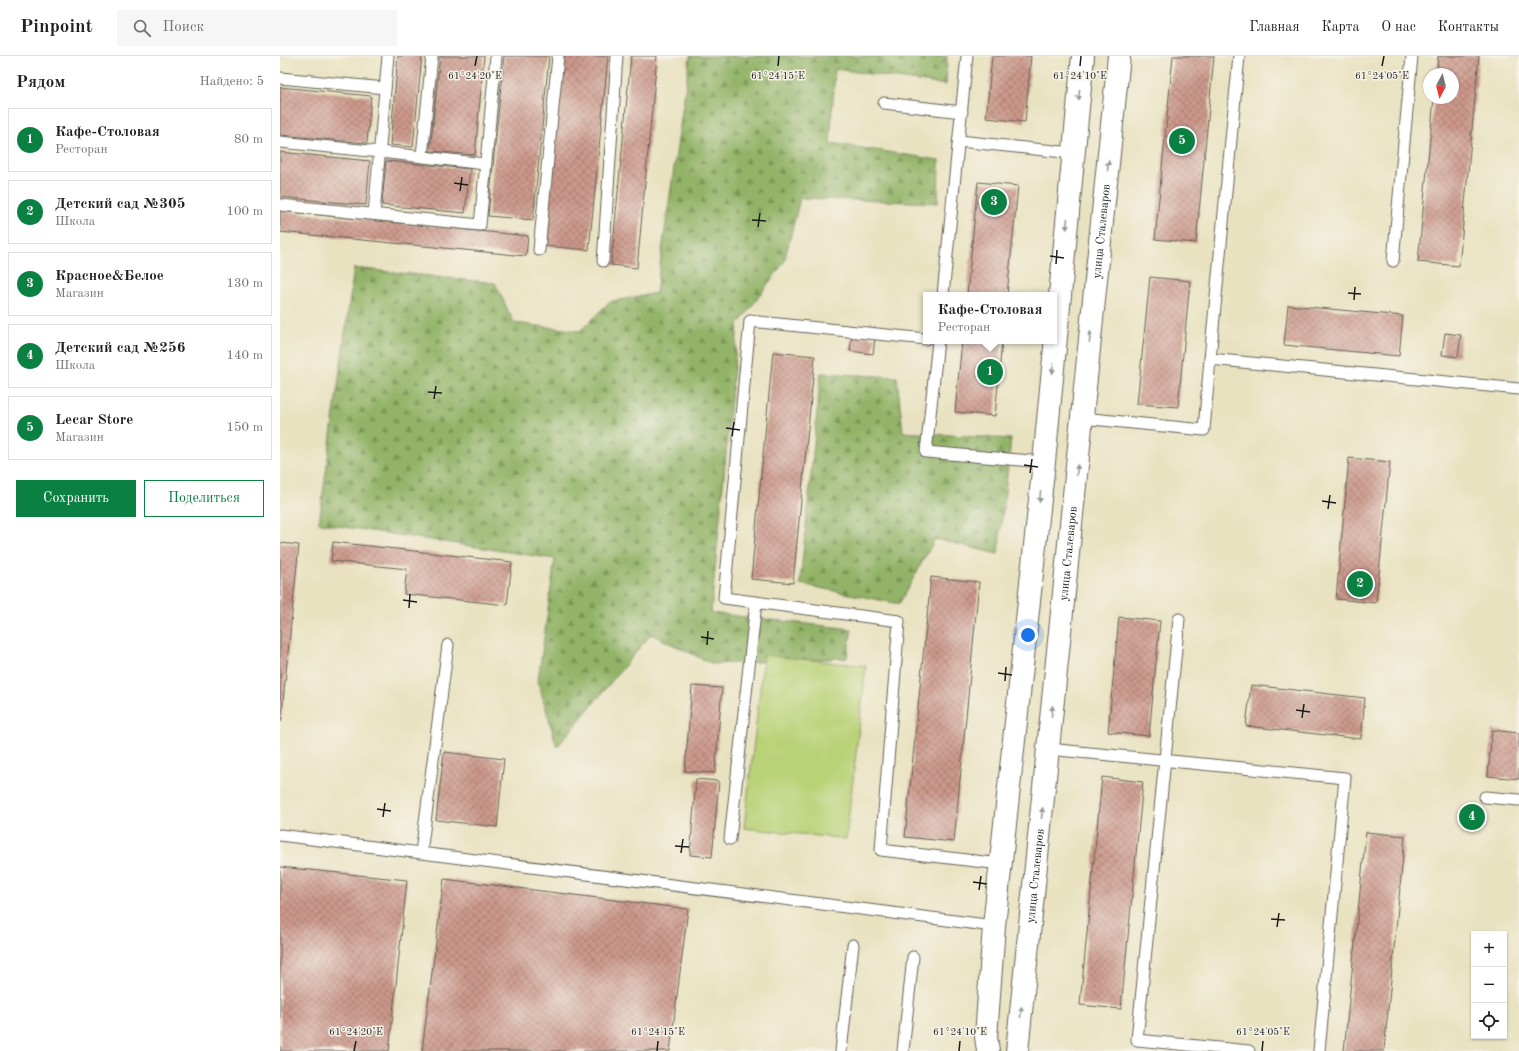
<!DOCTYPE html>
<html lang="ru">
<head>
<meta charset="utf-8">
<style>
  :root { --surface:#fff; --page:#f6f6f6; --text:#202124; --muted:#757577; --line:#e0e0e0; --accent:#0b8043 }
  body { margin:0; font-family:"Old Standard TT",serif; background:var(--page); color:var(--text) }
  .controls { position:absolute; right:12px; bottom:12px; display:grid; overflow:hidden; border-radius:0px; box-shadow:0 1px 3px #0004 }
  .controls button { width:36px; height:36px; display:grid; place-items:center; padding:0; border:0; border-bottom:1px solid var(--line); background:var(--surface); color:var(--text); font:20px sans-serif }
  .compass { position:absolute; left:1143px; top:12px; width:36px; height:36px; border-radius:50%; background:var(--surface); box-shadow:0 1px 3px #0004; rotate:187deg }
  .you { position:absolute; left:748px; top:579px; width:14px; height:14px; margin:-10px; border:3px solid #fff; border-radius:50%; background:#1a73e8; box-shadow:0 0 0 6px #1a73e833 }
  .badge { display:grid; place-items:center; width:26px; height:26px; border-radius:50%; background:var(--accent); color:#fff; font-size:13px; font-weight:700 }
  .pin { position:absolute; translate:-50% -50%; border:2px solid #fff; box-shadow:0 1px 4px #0006 }
  .popup { position:absolute; left:643px; top:236px; width:134px; height:52px; box-sizing:border-box; display:grid; place-content:center; border-radius:0px; background:var(--surface); filter:drop-shadow(0 1px 3px #0005); font-size:13px; white-space:nowrap; color:var(--muted) }
  .popup b { font-size:15px; color:var(--text) }
  .popup::after { content:''; position:absolute; left:50%; top:100%; margin-left:-8px; border:8px solid transparent; border-top-color:var(--surface) }
  .list { margin:0; padding:0; list-style:none }
  h2 { display:flex; justify-content:space-between; align-items:center; height:52px; margin:0; padding:0 16px; font-size:17px }
  h2 small { font-size:13px; font-weight:400; color:var(--muted) }
  .list li { display:grid; grid-template-columns:26px 1fr auto; gap:12px; align-items:center; box-sizing:border-box; height:64px; margin:0 8px 8px; padding:0 8px; border:1px solid var(--line); border-radius:0px }
  .list b { display:block; font-size:15px; white-space:nowrap }
  .list p { margin:0; font-size:13px; white-space:nowrap; color:var(--muted) }
  .list em { font-size:13px; font-style:normal; color:var(--muted) }
  .actions { display:flex; gap:8px; padding:12px 16px }
  .actions a { flex:1; padding:9px 0; border:1px solid var(--accent); border-radius:0px; text-align:center; font-size:14px; color:var(--accent) }
  .actions .main { background:var(--accent); color:#fff }
  .icon { flex:none; width:22px; height:22px; fill:none; stroke:currentColor; stroke-width:2; stroke-linecap:round; stroke-linejoin:round }
  .map { position:relative; flex:none; width:1239px; height:995px; overflow:hidden }
  header { display:flex; align-items:center; gap:24px; box-sizing:border-box; height:56px; padding:0 20px; background:var(--surface); border-bottom:1px solid var(--line) }
  header strong { font-size:19px }
  nav { display:flex; gap:22px; margin-inline-start:auto; font-size:14px }
  .search { width:280px; height:36px; background:var(--page); display:flex; align-items:center; gap:10px; box-sizing:border-box; padding:0 14px; border-radius:0px; color:var(--muted); font-size:15px }
  main { display:flex }
  aside { flex:1; background:var(--surface) }
  .map>svg:first-child { display:block }
  .forest { fill:url(#forest-firs); stroke:#586842 }
  .pitch { fill:#bad277; stroke:#6b774a }
  .building { fill:url(#building-cross-hatch) }
  .lines { fill:none; stroke-linecap:round; stroke-linejoin:round }
  .service-casing { stroke:#646156; stroke-width:13 }
  .tertiary-casing { stroke:#646156; stroke-width:24 }
  .service { stroke:#fff; stroke-width:11 }
  .tertiary { stroke:#fff; stroke-width:22 }
  .oneway { fill:#999 }
  .ticks { fill:none; stroke:#1c1c1c; stroke-width:1.5 }
  .labels { text-anchor:middle; stroke-width:3; stroke-linejoin:round; paint-order:stroke }
  .street-label { font-size:12px; fill:#1c1c1c; stroke:#f7f3e8 }
  .ticks-label { font-size:10px; text-anchor:middle; fill:#1c1c1c; stroke:#f7f3e8; stroke-width:3; stroke-linejoin:round; paint-order:stroke }
</style>
</head>
<body>
<header>
<strong>Pinpoint</strong>
<div class="search"><svg class="icon" aria-label="search" viewBox="0 0 24 24"><circle cx="10" cy="10" r="6"/><path d="M15 15l6 6"/></svg>Поиск</div>
<nav><a>Главная</a><a>Карта</a><a>О нас</a><a>Контакты</a></nav>
</header>
<main>
<aside>
<h2>Рядом<small>Найдено: 5</small></h2>
<ul class="list">
<li><span class="badge">1</span><div><b>Кафе-Столовая</b><p>Ресторан</p></div><em>80 m</em></li>
<li><span class="badge">2</span><div><b>Детский сад №305</b><p>Школа</p></div><em>100 m</em></li>
<li><span class="badge">3</span><div><b>Красное&amp;Белое</b><p>Магазин</p></div><em>130 m</em></li>
<li><span class="badge">4</span><div><b>Детский сад №256</b><p>Школа</p></div><em>140 m</em></li>
<li><span class="badge">5</span><div><b>Lecar Store</b><p>Магазин</p></div><em>150 m</em></li>
</ul>
<div class="actions"><a class="main">Сохранить</a><a>Поделиться</a></div>
</aside>
<div class="map">
<svg width="1239" height="995" viewBox="0 0 1239 995">
  <defs>
    <pattern id="forest-firs" width="22" height="20" patternUnits="userSpaceOnUse"><rect width="22" height="20" fill="#93b468"/><path d="M5 1l3.5 6h-7zM16 11l3.5 6h-7z" fill="#779255"/></pattern>
    <pattern id="building-cross-hatch" width="8" height="8" patternUnits="userSpaceOnUse"><rect width="8" height="8" fill="#cc988b"/><path d="M0 0l8 8M0 8l8-8" fill="none" stroke="#a57b71"/></pattern>
  </defs>
  <rect width="100%" height="100%" fill="#f7f3e8"/>
  <filter id="ink" filterUnits="userSpaceOnUse"><feTurbulence type="fractalNoise" baseFrequency=".025" numOctaves="2"/><feDisplacementMap in="SourceGraphic" scale="8" xChannelSelector="R" yChannelSelector="G"/><feConvolveMatrix kernelMatrix="1 2 1 2 8 2 1 2 1" color-interpolation-filters="sRGB"/></filter>
  <filter id="wash" filterUnits="userSpaceOnUse"><feTurbulence type="fractalNoise" baseFrequency=".012" numOctaves="4" result="noise"/><feDisplacementMap in="SourceGraphic" scale="16" xChannelSelector="R" yChannelSelector="G"/><feGaussianBlur stdDeviation="0.9" result="paint"/><feColorMatrix in="noise" values="0 0 0 0 0 0 0 0 0 0 0 0 0 0 0 0 0 1.4 0 .05"/><feComposite in="paint" operator="in"/></filter>
  <g filter="url(#wash)">
    <rect width="100%" height="100%" fill="#e9e2c1"/>
    <!-- forest -->
    <g class="forest">
      <path d="M410,0H667L666,29L555,13L550,87L659,104L658,147L520,142L504,206L458,269L431,557L572,573L567,602L433,608L371,578L277,691L258,625L275,503L39,467L74,212L215,227L234,267L300,275L329,246L376,237Z"/>
      <path d="M541,317L617,321L623,376L731,383L718,498L655,483L619,548L520,528Z"/>
    </g>
    <!-- pitch -->
    <path class="pitch" d="M484,599L586,610L566,783L464,772Z"/>
    <g id="blocks">
      <!-- building -->
      <g class="building">
        <path d="M118,0H142L133,91L110,89Z"/>
        <path d="M160,0H204L195,99L150,95Z"/>
        <path d="M224,0H269L253,164L208,160Z"/>
        <path d="M283,0H328L309,194L265,190Z"/>
        <path d="M351,0H377L357,212L331,209Z"/>
        <path d="M712,0H751L745,66L706,62Z"/>
        <path d="M893,0H934L916,187L875,183Z"/>
        <path d="M1158,0H1199L1179,210L1138,206L1154,42H1173V18H1157Z"/>
        <path d="M0,31L91,40L87,87L0,79Z"/>
        <path d="M0,96L90,105L86,149L0,141Z"/>
        <path d="M106,105L190,113L185,157L102,149Z"/>
        <path d="M698,126L738,130L727,239H687Z"/>
        <path d="M0,155L248,180L246,200L0,176Z"/>
        <path d="M870,221L910,225L898,351L857,348Z"/>
        <path d="M1008,249L1123,260L1119,300L1004,289Z"/>
        <path d="M1165,277L1181,279L1178,301L1162,299Z"/>
        <path d="M572,279L595,282L593,298L570,295Z"/>
        <path d="M682,285H722L715,360L675,356Z"/>
        <path d="M493,296L535,300L513,527L471,523Z"/>
        <path d="M1069,402L1110,406L1096,547L1056,543Z"/>
        <path d="M53,486L232,506L227,549L124,538L127,513L51,505Z"/>
        <path d="M0,487L19,489L1,665H0Z"/>
        <path d="M651,521L699,526L674,786L625,781Z"/>
        <path d="M839,561L880,565L869,680L828,676Z"/>
        <path d="M971,629L1085,642L1081,683L966,670Z"/>
        <path d="M412,630L442,632L435,717L405,715Z"/>
        <path d="M1212,674L1239,677V723L1208,720Z"/>
        <path d="M164,696L224,703L217,771L156,764Z"/>
        <path d="M822,721L863,726L841,953L800,949Z"/>
        <path d="M416,723L439,725L432,801L410,799Z"/>
        <path d="M1086,776L1125,780L1104,995H1064Z"/>
        <path d="M0,811L127,824L109,995H0Z"/>
        <path d="M164,823L408,853L390,995H142Z"/>
      </g>
    </g>
  </g>
  <g filter="url(#ink)">
    <use href="#blocks" fill-opacity="0" stroke="#646156" stroke-width="1"/>
    <g class="lines">
      <!-- service casing -->
      <g class="service-casing">
        <g id="service">
          <path d="M0,22L105,32"/>
          <path d="M604,47L682,56"/>
          <path d="M679,85L793,97"/>
          <path d="M0,86L100,96L205,108"/>
          <path d="M142,100L152,0"/>
          <path d="M0,149L200,169L216,0"/>
          <path d="M94,158L108,0"/>
          <path d="M259,194L278,0"/>
          <path d="M323,205L337,0"/>
          <path d="M1113,205L1132,0"/>
          <path d="M663,239L687,0"/>
          <path d="M646,283L470,265L444,542L619,565L601,794L721,808"/>
          <path d="M658,285L646,396L764,406"/>
          <path d="M930,303L959,0"/>
          <path d="M802,362L924,374L930,303L1239,333"/>
          <path d="M899,563L857,984L969,995"/>
          <path d="M768,693L1065,722L1039,995"/>
          <path d="M1205,741L1239,744"/>
          <path d="M0,779L714,870"/>
          <path d="M450,783L476,547"/>
          <path d="M141,797L168,589"/>
          <path d="M561,995L573,889"/>
          <path d="M623,995L633,901"/>
        </g>
      </g>
      <!-- tertiary casing -->
      <g class="tertiary-casing">
        <g id="tertiary">
          <path d="M708,995L706,981L714,870L764,406L803,0"/>
          <path id="s1" d="M737,995L839,0"/>
        </g>
      </g>
      <!-- service -->
      <use href="#service" class="service"/>
      <!-- tertiary -->
      <use href="#tertiary" class="tertiary"/>
    </g>
    <!-- one-way arrows -->
    <defs><path id="oneway-solid" d="M-6-.8H1V-3.2L6.5 0L1 3.2V.8H-6Z"/></defs>
    <g class="oneway">
      <use href="#oneway-solid" transform="translate(799 39) rotate(96)"/>
      <use href="#oneway-solid" transform="translate(828 110) rotate(-84)"/>
      <use href="#oneway-solid" transform="translate(787 168) rotate(95)"/>
      <use href="#oneway-solid" transform="translate(810 281) rotate(-84)"/>
      <use href="#oneway-solid" transform="translate(773 312) rotate(95)"/>
      <use href="#oneway-solid" transform="translate(797 414) rotate(-84)"/>
      <use href="#oneway-solid" transform="translate(760 441) rotate(96)"/>
      <use href="#oneway-solid" transform="translate(772 655) rotate(-84)"/>
      <use href="#oneway-solid" transform="translate(762 757) rotate(-84)"/>
      <use href="#oneway-solid" transform="translate(741 956) rotate(-84)"/>
    </g>
  </g>
  <!-- ticks -->
  <path class="ticks" d="M195,10L197,0M498,10L499,0M800,10L801,0M1102,10L1104,0M174,127L188,129M180,135L182,121M472,164L486,165M478,171L480,157M770,200L784,202M776,208L777,194M1068,237L1081,238M1074,244L1075,231M148,336L162,337M154,343L156,330M446,372L460,374M452,380L454,366M744,409L758,411M750,417L752,403M1042,445L1056,447M1048,453L1050,439M123,544L137,546M129,552L130,538M421,581L434,583M427,589L428,575M718,617L732,619M725,625L726,611M1016,654L1030,656M1022,662L1024,648M97,753L111,755M103,761L105,747M395,790L409,791M401,797L403,783M693,826L707,828M699,834L701,820M991,863L1005,864M997,871L999,857M74,995L76,985M377,995L378,985M679,995L680,985M982,995L983,985"/>
  <g class="labels">
    <!-- street labels -->
    <g class="street-label">
      <text dy="4" stroke="none"><textPath href="#s1" startOffset="824">улица Сталеваров</textPath></text>
      <text dy="4" stroke="none"><textPath href="#s1" startOffset="500">улица Сталеваров</textPath></text>
      <text dy="4" stroke="none"><textPath href="#s1" startOffset="176">улица Сталеваров</textPath></text>
    </g>
  </g>
  <g class="ticks-label">
    <text x="195" y="23">61°24'20"E</text>
    <text x="498" y="23">61°24'15"E</text>
    <text x="800" y="23">61°24'10"E</text>
    <text x="1102" y="23">61°24'05"E</text>
    <text x="76" y="979">61°24'20"E</text>
    <text x="378" y="979">61°24'15"E</text>
    <text x="680" y="979">61°24'10"E</text>
    <text x="983" y="979">61°24'05"E</text>
  </g>
</svg>
<div class="controls">
<button>+</button>
<button>−</button>
<button><svg class="icon" aria-label="locate" viewBox="0 0 24 24"><circle cx="12" cy="12" r="6"/><path d="M12 2v4M12 18v4M2 12h4M18 12h4"/></svg></button>
</div>
<svg class="compass" viewBox="-18 -18 36 36"><path d="M0-13l5 13h-10z" fill="#e53935"/><path d="M0 13l5-13h-10z" fill="#757577"/></svg>
<div class="you"></div>
<div class="pin badge" style="left:710px;top:316px">1</div>
<div class="popup"><b>Кафе-Столовая</b>Ресторан</div>
<div class="pin badge" style="left:1080px;top:528px">2</div>
<div class="pin badge" style="left:714px;top:146px">3</div>
<div class="pin badge" style="left:1192px;top:761px">4</div>
<div class="pin badge" style="left:902px;top:85px">5</div>
</div>
</main>
</body>
</html>
